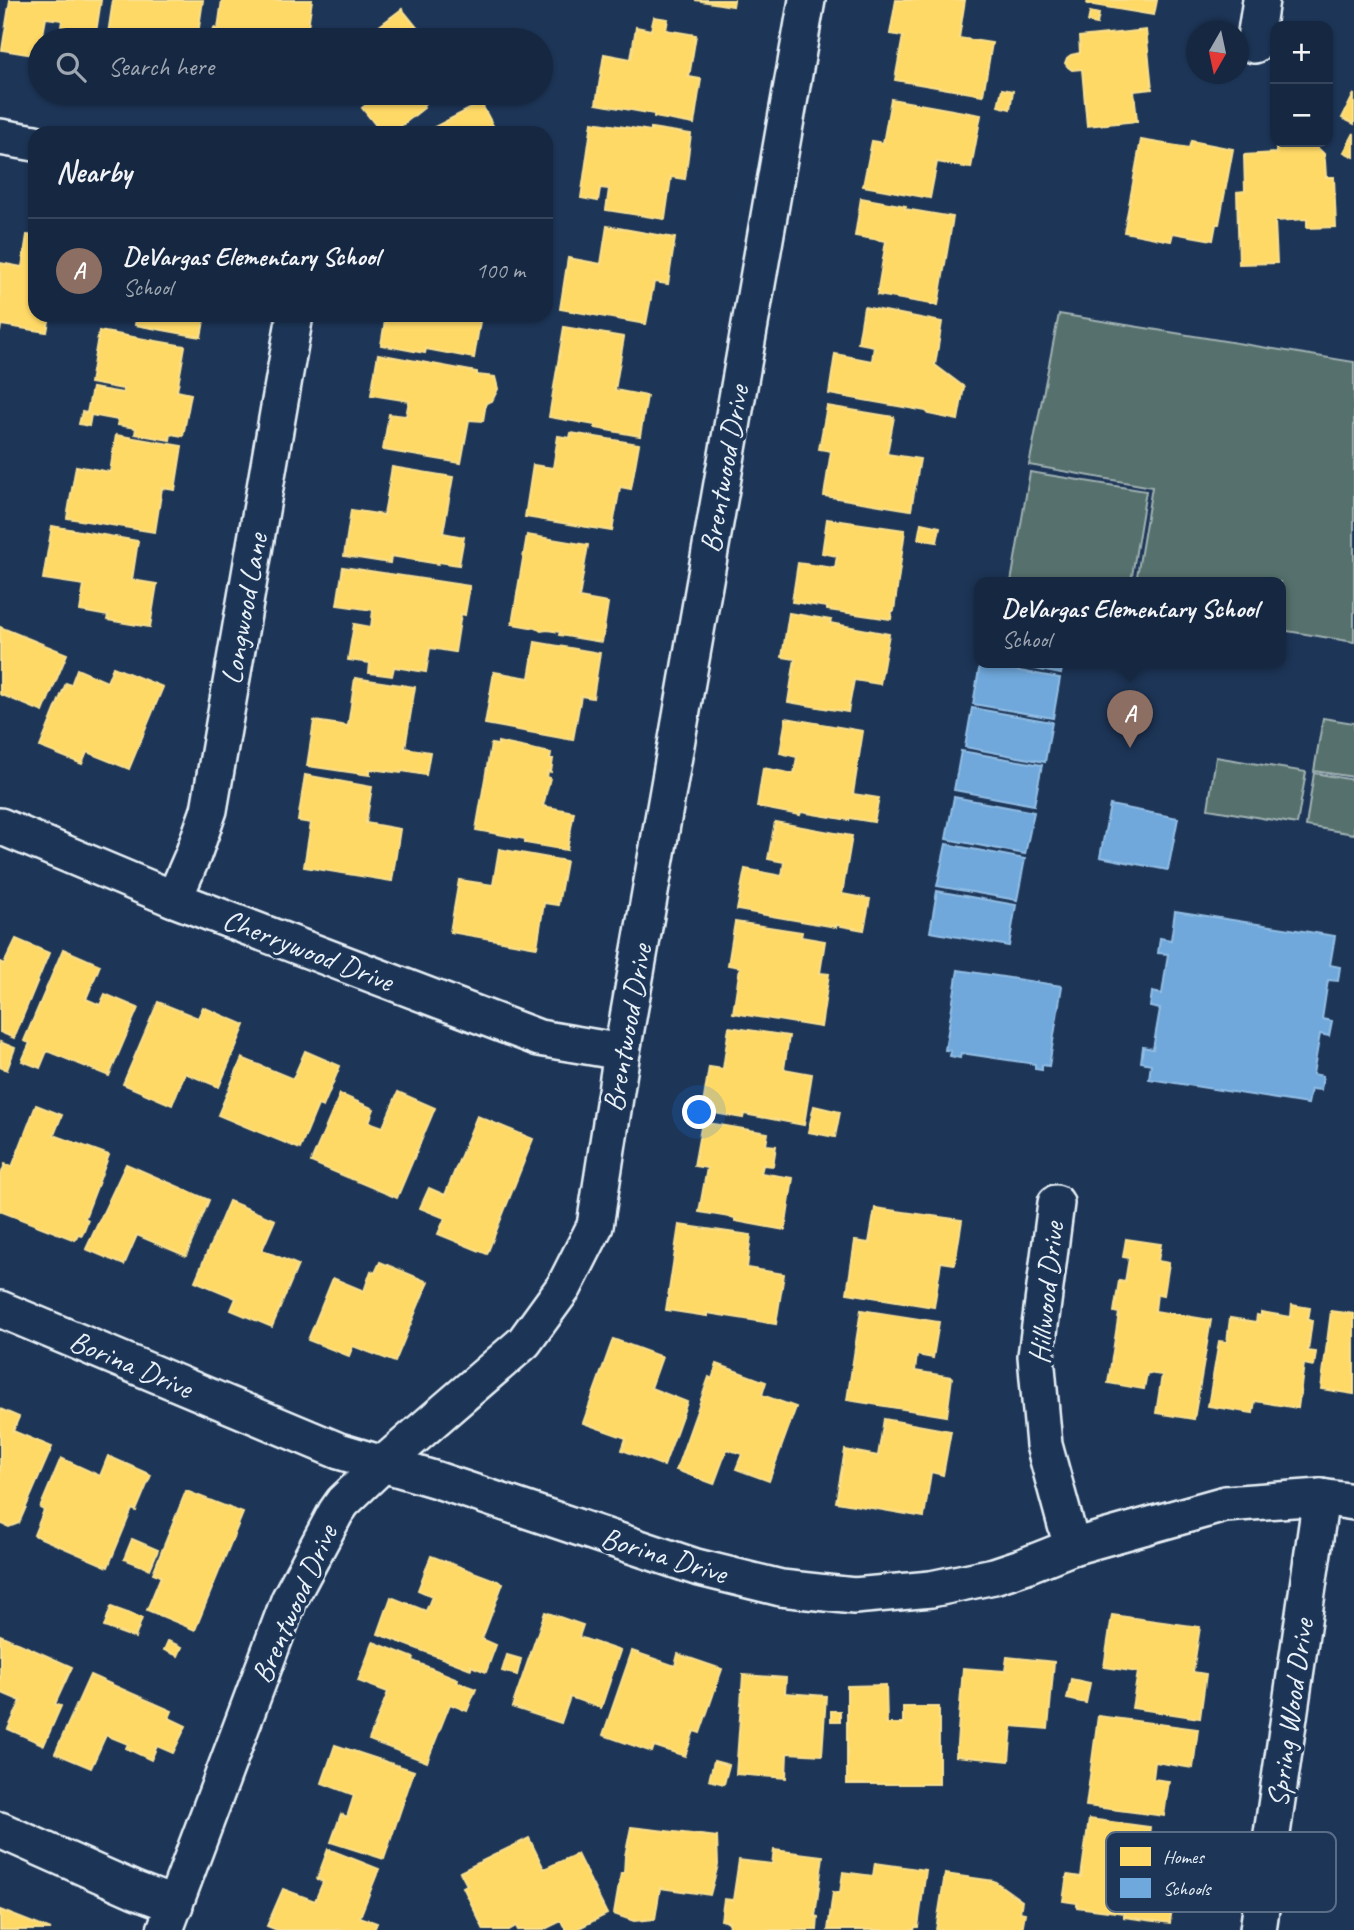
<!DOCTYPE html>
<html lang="en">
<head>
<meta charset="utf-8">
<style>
  :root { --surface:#162841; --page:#1f3048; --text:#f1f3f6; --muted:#9ea6b1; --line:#35445a; --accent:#1a73e8 }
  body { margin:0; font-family:Caveat,sans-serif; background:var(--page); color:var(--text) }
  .controls { position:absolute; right:21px; top:21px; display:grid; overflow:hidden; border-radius:14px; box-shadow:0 2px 5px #0004 }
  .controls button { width:63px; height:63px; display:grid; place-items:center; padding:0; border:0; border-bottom:2px solid var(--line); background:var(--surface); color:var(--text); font:35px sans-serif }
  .compass { position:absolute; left:1186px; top:21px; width:63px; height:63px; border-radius:50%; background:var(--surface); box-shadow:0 2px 5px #0004; rotate:189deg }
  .you { position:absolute; left:700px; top:1113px; width:24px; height:24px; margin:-18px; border:5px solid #fff; border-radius:50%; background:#1a73e8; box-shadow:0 0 0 10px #1a73e833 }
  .badge { display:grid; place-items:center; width:46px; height:46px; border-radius:50%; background:var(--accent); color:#fff; font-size:23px; font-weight:700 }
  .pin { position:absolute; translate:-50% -58px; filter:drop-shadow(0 2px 4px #0008) }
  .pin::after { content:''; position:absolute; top:37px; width:24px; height:21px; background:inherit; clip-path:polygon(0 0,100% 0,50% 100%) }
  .popup { position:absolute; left:974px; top:577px; width:312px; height:91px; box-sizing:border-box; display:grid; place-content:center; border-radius:14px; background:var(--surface); filter:drop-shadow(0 2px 5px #0005); font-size:23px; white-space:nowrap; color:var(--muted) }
  .popup b { font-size:26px; color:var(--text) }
  .popup::after { content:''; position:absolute; left:50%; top:100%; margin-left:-14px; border:14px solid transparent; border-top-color:var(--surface) }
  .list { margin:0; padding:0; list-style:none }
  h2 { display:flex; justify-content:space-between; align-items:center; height:91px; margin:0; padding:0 28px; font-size:30px }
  h2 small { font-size:23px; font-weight:400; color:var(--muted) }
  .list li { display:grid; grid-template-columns:46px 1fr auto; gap:21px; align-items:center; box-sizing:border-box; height:105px; padding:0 28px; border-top:2px solid var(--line) }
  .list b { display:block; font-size:26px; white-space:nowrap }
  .list p { margin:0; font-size:23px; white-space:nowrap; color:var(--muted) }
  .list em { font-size:23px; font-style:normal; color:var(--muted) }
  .icon { flex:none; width:38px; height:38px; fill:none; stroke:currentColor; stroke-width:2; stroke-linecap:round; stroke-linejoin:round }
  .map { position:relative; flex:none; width:1354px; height:1930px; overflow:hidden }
  .search { position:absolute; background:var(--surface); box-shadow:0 2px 5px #0004; left:28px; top:28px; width:525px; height:77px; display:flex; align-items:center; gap:18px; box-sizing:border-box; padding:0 24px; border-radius:38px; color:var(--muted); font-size:26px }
  .panel { position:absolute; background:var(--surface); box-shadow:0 2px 5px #0004; left:28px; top:126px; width:525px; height:196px; border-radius:21px }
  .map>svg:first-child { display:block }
  .green { fill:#57716d; stroke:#a0b1b2; stroke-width:2 }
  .homes { fill:#ffd966; stroke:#f8e092; stroke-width:2 }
  .schools { fill:#6fa8dc; stroke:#93bee4; stroke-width:2 }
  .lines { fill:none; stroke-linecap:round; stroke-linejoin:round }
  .minor-casing { stroke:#e8f1f8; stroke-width:40 }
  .minor { stroke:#1d3557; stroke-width:35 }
  .labels { text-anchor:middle; stroke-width:7; stroke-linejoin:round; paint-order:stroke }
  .street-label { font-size:30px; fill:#e8f1f8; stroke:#1d3557 }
  .key { fill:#1d3557; stroke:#5a6d87; stroke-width:2 }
  .key-label { font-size:19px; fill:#e8f1f8 }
</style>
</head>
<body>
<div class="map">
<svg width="1354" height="1930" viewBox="0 0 1354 1930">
  <rect width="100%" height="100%" fill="#1d3557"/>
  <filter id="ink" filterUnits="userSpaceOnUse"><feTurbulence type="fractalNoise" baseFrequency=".0143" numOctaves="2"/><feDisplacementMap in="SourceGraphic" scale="14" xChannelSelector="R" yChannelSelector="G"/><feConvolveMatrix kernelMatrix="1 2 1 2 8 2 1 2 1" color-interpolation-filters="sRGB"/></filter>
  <g filter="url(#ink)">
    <!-- green -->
    <g class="green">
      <path d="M1059,314L1354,362V642L1281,630L1280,582H1136L1152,487L1029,465Z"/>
      <path d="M1030,472L1146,491L1131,582H1011Z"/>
      <path d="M1323,718L1354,723V777L1314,771Z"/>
      <path d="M1216,757L1306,772L1297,824L1208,809Z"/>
      <path d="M1314,773L1354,780V834L1306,826Z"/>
    </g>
    <!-- homes -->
    <g class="homes">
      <path d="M10,0H101L95,39L60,34L62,20L46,18L42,40H40V56L2,50Z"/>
      <path d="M113,0H203L198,34L202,35L201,40H148L108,34Z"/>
      <path d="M222,0H312L306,40H212L214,28L218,29Z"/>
      <path d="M695,0H734L733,6Z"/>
      <path d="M896,0H965L959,38L992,43L983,95L895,80L903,36L890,34Z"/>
      <path d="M1088,0H1157L1154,15L1087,4Z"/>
      <path d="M402,9L427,40H361Z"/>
      <path d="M1090,12L1099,14L1097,24L1088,22Z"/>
      <path d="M654,17L668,19L666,30L696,35L689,77L701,79L694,124L654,117V114L596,104L604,54L631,59L636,27L651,30Z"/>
      <path d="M1146,30L1152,89L1134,91L1137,121L1087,126L1082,69L1072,70L1068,67L1065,63L1067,58L1071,55L1080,53L1079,37Z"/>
      <path d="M1002,89L1013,91L1010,109L998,106Z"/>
      <path d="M381,93H439L423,105L424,108L392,133H382L362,108Z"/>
      <path d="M1354,94V124L1342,118Z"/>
      <path d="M891,99L981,115L971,168L937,162L930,198L863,186L872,141L883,143Z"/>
      <path d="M481,103L497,133H423Z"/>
      <path d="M592,122L651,131V128L691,134L685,179L671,177L665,219L606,210L609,189L600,188L598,201L581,198Z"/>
      <path d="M1354,133V157L1344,152Z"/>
      <path d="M1141,140L1189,148L1191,141L1233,149L1219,224H1216L1213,240L1173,233L1171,241L1124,232Z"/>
      <path d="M1306,144L1313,145L1319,149L1324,154L1325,161L1326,177H1334L1336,227L1307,228V219L1275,221L1277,263L1239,264L1237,192L1245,191L1244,155L1276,153V145Z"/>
      <path d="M861,198L906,206L905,209L953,217L938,305L877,295L886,241L855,236Z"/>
      <path d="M607,226L675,238L668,284L654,282L646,324L560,309L568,258L601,264Z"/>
      <path d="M27,235L35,236V315H50L47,332L1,325L0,332V263L22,267Z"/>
      <path d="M864,307L942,322L935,365L964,387L958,420L929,414L926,411L829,394L835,354L872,361L874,346L858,343Z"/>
      <path d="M137,315H205L201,337L135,325Z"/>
      <path d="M386,315H481L474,358L426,349L425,353L381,345Z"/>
      <path d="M564,327L624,337L615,390L647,396L640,436L595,428V425L549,417Z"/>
      <path d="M99,331L185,346L177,391L191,394L183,436L171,434L170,440L135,434L136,428L117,425L118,420L91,415L89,426L79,424L82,412L87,413L92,388L123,393V389L90,383Z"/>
      <path d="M378,354L477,372V375L495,377L498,389L492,401L486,403L483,421L469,420L461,463L383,450L389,414L406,416L409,401L371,395Z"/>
      <path d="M827,406L894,417L887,454L920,459L911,510L824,496L831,451L819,449Z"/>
      <path d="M571,433L639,444L631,489L620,487L612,531L525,517L533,465L553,468L558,436L570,438Z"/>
      <path d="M116,435L182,446L175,490L162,488L155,532L67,518L76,466L110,472Z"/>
      <path d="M392,467L453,477L443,533L464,537L459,565L439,562L438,564L391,556L390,563L344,556L351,510L384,515Z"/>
      <path d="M827,519L905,530L894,611H892L891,619L827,610V607L792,602L798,563L835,568L837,556L822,553Z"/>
      <path d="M921,523L940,527L937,542L918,539Z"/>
      <path d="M52,526L138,541L132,580L157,584L150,627L107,620L108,616L80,611L84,585L43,579Z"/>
      <path d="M527,535L588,545L579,598L608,603L602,642L559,635L560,632L547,630L541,631L536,628L512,624Z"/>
      <path d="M343,567L470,586L465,615L461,614L455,652L430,648L426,672L394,667L392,676L369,673L370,663L348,660L354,624L371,627L373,610L337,605Z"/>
      <path d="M789,613L831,620L830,623L889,634L880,684L854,680L848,712L788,702L795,659L782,657Z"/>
      <path d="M0,627L67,654L43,712L0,694Z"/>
      <path d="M535,642L600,653L593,698L581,696L573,740L485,724L494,672L529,678Z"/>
      <path d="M113,667L163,687L129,769L87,752L82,764L40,747L66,683L71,685L77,669L107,682Z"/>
      <path d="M355,678L415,687L405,748L430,752L426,775L402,771L401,773L370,769V775L307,766L314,721L348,726Z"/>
      <path d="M786,718L863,731L853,794L879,798L874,822L849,818V820L801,812L800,815L757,807L763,768L794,774L797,757L780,753Z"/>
      <path d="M498,742L551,753L550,759H553L551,772L548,771L547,777L550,778L543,806L574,812L567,850L525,843V839L476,830L491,744L498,745Z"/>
      <path d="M305,775L372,787L366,823L400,829L392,881L304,867L311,823L298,821Z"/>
      <path d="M775,822L852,836L842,894L870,899L864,930L836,925V927L737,910L745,869L782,876L784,862L768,859Z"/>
      <path d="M499,849L566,861L558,905L544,903L537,947L450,932L459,880L493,885Z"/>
      <path d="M735,922L802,932L801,937L825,941L820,973L829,974L821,1027L733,1013L740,967L728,965Z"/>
      <path d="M16,939L49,953L14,1038L0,1032V962L4,964Z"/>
      <path d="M63,949L100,965L86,999L100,1005L105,994L138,1008L109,1076L47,1051L40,1068L22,1061L30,1043L24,1041Z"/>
      <path d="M158,1002L198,1018L203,1007L245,1025L219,1087L185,1073L172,1105L123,1084Z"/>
      <path d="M729,1027L789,1036L784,1069L812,1074L804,1125L744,1114L743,1118L702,1111L709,1067L723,1069Z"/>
      <path d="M0,1042L15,1048L7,1070L0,1067Z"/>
      <path d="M305,1051L340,1066L323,1107L318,1105L300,1149L218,1115L242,1058L293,1079Z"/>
      <path d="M398,1092L435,1108L397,1198L311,1162L340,1094L374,1109L369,1122L383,1127Z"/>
      <path d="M36,1105L62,1115L54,1135L109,1155L85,1218L88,1220L82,1235L78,1234L75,1240L0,1211V1177L5,1164L12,1167Z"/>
      <path d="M814,1106L840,1112L835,1137L808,1132Z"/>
      <path d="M477,1116L533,1139L487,1254L438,1234L445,1218L420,1208L429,1188L445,1195Z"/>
      <path d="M702,1122L768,1133L766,1145L776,1146L773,1166L763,1165L761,1173L793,1178L785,1230L735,1221V1218L699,1212L707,1168L694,1166Z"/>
      <path d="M126,1164L209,1200L186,1256L137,1235L124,1265L86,1249Z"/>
      <path d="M229,1201L275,1220L262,1250L298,1265L272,1327L231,1310L236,1298L195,1281Z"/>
      <path d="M875,1208L962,1220L955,1264L941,1262L934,1307L847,1293L855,1241L869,1243Z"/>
      <path d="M679,1225L751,1235L747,1268L784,1274L776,1324L707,1313V1316L666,1310Z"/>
      <path d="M1126,1239L1161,1244L1158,1261L1169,1263L1164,1295L1157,1294L1155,1311L1211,1320L1194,1419L1156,1413L1162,1375L1147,1373L1144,1389L1108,1383L1119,1313L1114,1312L1119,1281L1125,1282L1129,1258L1123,1257Z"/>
      <path d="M380,1262L428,1282L395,1362L353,1346L349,1356L308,1340L333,1278L364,1291L371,1271L375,1273Z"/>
      <path d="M1292,1305L1310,1308L1308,1320L1312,1321L1308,1351L1316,1352L1314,1366L1304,1364L1298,1408L1255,1401L1253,1413L1208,1406L1219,1341L1227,1342L1230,1318L1256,1322L1257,1315L1261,1316V1312L1291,1317Z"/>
      <path d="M861,1310L939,1322L933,1358L917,1355L915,1371L952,1377L947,1416L847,1400Z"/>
      <path d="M1331,1311L1354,1314V1394L1321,1389Z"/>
      <path d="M613,1339L662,1357L651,1388L687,1402L664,1466L622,1450L626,1438L583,1423Z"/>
      <path d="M717,1364L766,1382L762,1395L796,1407L769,1481L736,1469L742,1454L727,1449L714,1484L676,1470L709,1377L712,1379Z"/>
      <path d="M0,1409L19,1417L13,1431L52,1447L19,1523L9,1527L0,1523Z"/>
      <path d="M884,1419L951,1431L943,1475L931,1472L924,1517L836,1502L845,1450L878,1456Z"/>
      <path d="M108,1456L151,1475L136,1511L132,1509L108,1567L34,1535L44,1510L40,1508L61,1458L100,1476Z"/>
      <path d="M186,1491L243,1513L195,1630L147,1610L161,1576L153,1573Z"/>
      <path d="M132,1539L158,1550L150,1569L124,1559Z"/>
      <path d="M431,1556L503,1583L482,1639L496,1645L486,1672L471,1666V1669L378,1634L391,1597L426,1611L432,1596L418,1590Z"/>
      <path d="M111,1607L142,1618L135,1638L104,1627Z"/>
      <path d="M545,1612L583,1625L579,1637L620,1651L601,1708L570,1697L561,1723L512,1707Z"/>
      <path d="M1112,1615L1200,1627L1193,1672L1206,1674L1200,1718L1132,1708L1138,1672L1104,1667Z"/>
      <path d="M0,1635L72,1667L55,1704L61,1706L44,1745L8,1729L21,1701L0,1692Z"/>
      <path d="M168,1641L182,1647L178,1656L164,1650Z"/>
      <path d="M373,1642L414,1658L413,1661L458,1679L457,1682L476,1689L467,1711L450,1704L427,1762L369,1740L388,1692L358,1681Z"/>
      <path d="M632,1651L675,1666L678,1654L722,1669L700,1733L694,1731L685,1756L654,1746L652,1752L603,1735Z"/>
      <path d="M507,1655L521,1659L517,1675L502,1671Z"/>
      <path d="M1007,1657L1054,1662L1048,1729L1012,1726L1009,1761L956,1756L963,1668L1005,1671Z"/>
      <path d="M90,1675L172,1711L169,1718L186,1726L173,1753L157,1746L151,1760L126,1748L128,1744L106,1735L91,1768L55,1753Z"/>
      <path d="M743,1675L786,1678L785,1693L826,1696L822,1755L787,1753L786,1778L736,1774Z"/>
      <path d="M1071,1679L1090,1683L1086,1703L1067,1699Z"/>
      <path d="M886,1685L887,1724H903V1707H939V1784H847V1686Z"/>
      <rect x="831" y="1711" width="9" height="10"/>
      <path d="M1098,1716L1198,1729L1193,1768L1155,1762L1153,1779L1169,1781L1164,1816L1086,1806Z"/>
      <path d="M335,1745L414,1771L384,1859L331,1842L341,1814L347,1817L354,1795L322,1783Z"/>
      <path d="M714,1761L729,1765L724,1784L709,1780Z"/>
      <path d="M1089,1819L1150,1827L1143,1880L1175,1884L1170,1923L1124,1917V1913L1077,1907V1903L1063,1901L1067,1875L1081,1877Z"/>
      <path d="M631,1827L717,1837L718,1865L710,1895L660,1888L655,1919L634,1921L614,1914L621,1873H624L625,1856Z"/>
      <path d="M529,1838L544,1869L577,1854L607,1914L575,1930H566L561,1921L543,1930H518L516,1926L509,1930H484L463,1887L467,1885L460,1872Z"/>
      <path d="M328,1849L379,1869L360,1917L377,1923L374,1930H277L267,1926L283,1889L315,1901L323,1882L317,1879Z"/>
      <path d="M774,1850L823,1856L815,1916L818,1917L817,1930H728L729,1922L721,1920L724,1899L733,1900L739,1860L772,1864Z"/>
      <path d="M875,1863L926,1870L918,1927H915L914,1930H828L833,1892L840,1893L843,1872L873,1876Z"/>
      <path d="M945,1874L994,1881L1022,1901L1020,1912L1025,1913L1022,1930H936Z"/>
      <path d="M0,1910L51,1930H0Z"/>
    </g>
    <!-- schools -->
    <g class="schools">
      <path d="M999,662H1063L1061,674Z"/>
      <path d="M980,664L1060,678L1053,718L973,704Z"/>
      <path d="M972,708L1052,722L1045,762L965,747Z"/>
      <path d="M961,751L1042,765L1034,805L954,790Z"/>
      <path d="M954,797L1034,812L1025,854L946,839Z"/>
      <path d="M1110,805L1178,818L1168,870L1100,857Z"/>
      <path d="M946,844L1025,859L1017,900L937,886Z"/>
      <path d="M937,891L1016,905L1009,946L930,932Z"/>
      <path d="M1175,911L1335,936L1330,965L1340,967L1338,981L1328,980L1322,1019L1332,1021L1329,1036L1320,1034L1313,1074L1323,1076L1321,1090L1311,1089L1308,1104L1149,1079L1151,1064L1141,1062L1143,1047L1153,1049L1160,1009L1150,1007L1152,992L1162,994L1168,954L1158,953L1160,938L1171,940Z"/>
      <path d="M958,970L1062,986L1049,1066L1042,1065V1070L1035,1069V1064L961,1053L960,1058L950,1056L951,1051L945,1050Z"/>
    </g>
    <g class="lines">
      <!-- minor casing -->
      <g class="minor-casing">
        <g id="minor">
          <path d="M1254,45L1261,0"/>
          <path d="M0,137L35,143"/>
          <path d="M0,826L174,899L539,1038L622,1052"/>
          <path d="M174,899L193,855L209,810L295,315"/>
          <path d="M1056,1203L1036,1356L1044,1445L1072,1547"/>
          <path d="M0,1309L339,1451L437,1480L696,1567L781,1588L854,1596L931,1589L994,1576L1024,1566L1072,1547L1225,1504L1321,1497L1354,1502"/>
          <path d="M0,1830L135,1890L175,1905"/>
          <path d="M165,1930L289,1600L336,1512L343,1502L383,1464L524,1342L564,1287L595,1226L622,1052L807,0"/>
          <path d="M1258,1930L1321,1497"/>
        </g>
      </g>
      <!-- minor -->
      <use href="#minor" class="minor"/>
    </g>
  </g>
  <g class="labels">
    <!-- street labels -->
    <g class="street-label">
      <text transform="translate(724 469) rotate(-80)" y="10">Brentwood Drive</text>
      <text transform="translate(244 609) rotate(-80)" y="10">Longwood Lane</text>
      <text transform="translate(308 950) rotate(21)" y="10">Cherrywood Drive</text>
      <text transform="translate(627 1028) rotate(-80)" y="10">Brentwood Drive</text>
      <text transform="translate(1046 1293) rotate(-84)" y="10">Hillwood Drive</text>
      <text transform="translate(131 1364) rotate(23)" y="10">Borina Drive</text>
      <text transform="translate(664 1555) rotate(17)" y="10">Borina Drive</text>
      <text transform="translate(294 1604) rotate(-66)" y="10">Brentwood Drive</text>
      <text transform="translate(1290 1713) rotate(-82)" y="10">Spring Wood Drive</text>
    </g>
  </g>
  <!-- legend -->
  <rect x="1106" y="1832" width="230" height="80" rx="10" class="key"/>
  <rect x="1120" y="1847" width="31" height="19" fill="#ffd966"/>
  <rect x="1120" y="1878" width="31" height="20" fill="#6fa8dc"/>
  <g class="key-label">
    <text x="1163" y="1863">Homes</text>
    <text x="1163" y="1895">Schools</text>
  </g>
</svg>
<div class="controls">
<button>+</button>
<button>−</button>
</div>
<svg class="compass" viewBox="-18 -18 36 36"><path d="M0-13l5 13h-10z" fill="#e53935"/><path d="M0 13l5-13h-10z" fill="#9ea6b1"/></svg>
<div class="you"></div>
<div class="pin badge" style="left:1130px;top:748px;background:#8d6e63">A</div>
<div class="popup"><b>DeVargas Elementary School</b>School</div>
<div class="search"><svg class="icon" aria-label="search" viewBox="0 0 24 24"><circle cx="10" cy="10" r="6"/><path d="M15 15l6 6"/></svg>Search here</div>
<section class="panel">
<h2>Nearby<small></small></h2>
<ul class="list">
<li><span class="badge" style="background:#8d6e63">A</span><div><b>DeVargas Elementary School</b><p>School</p></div><em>100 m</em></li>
</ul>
</section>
</div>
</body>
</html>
